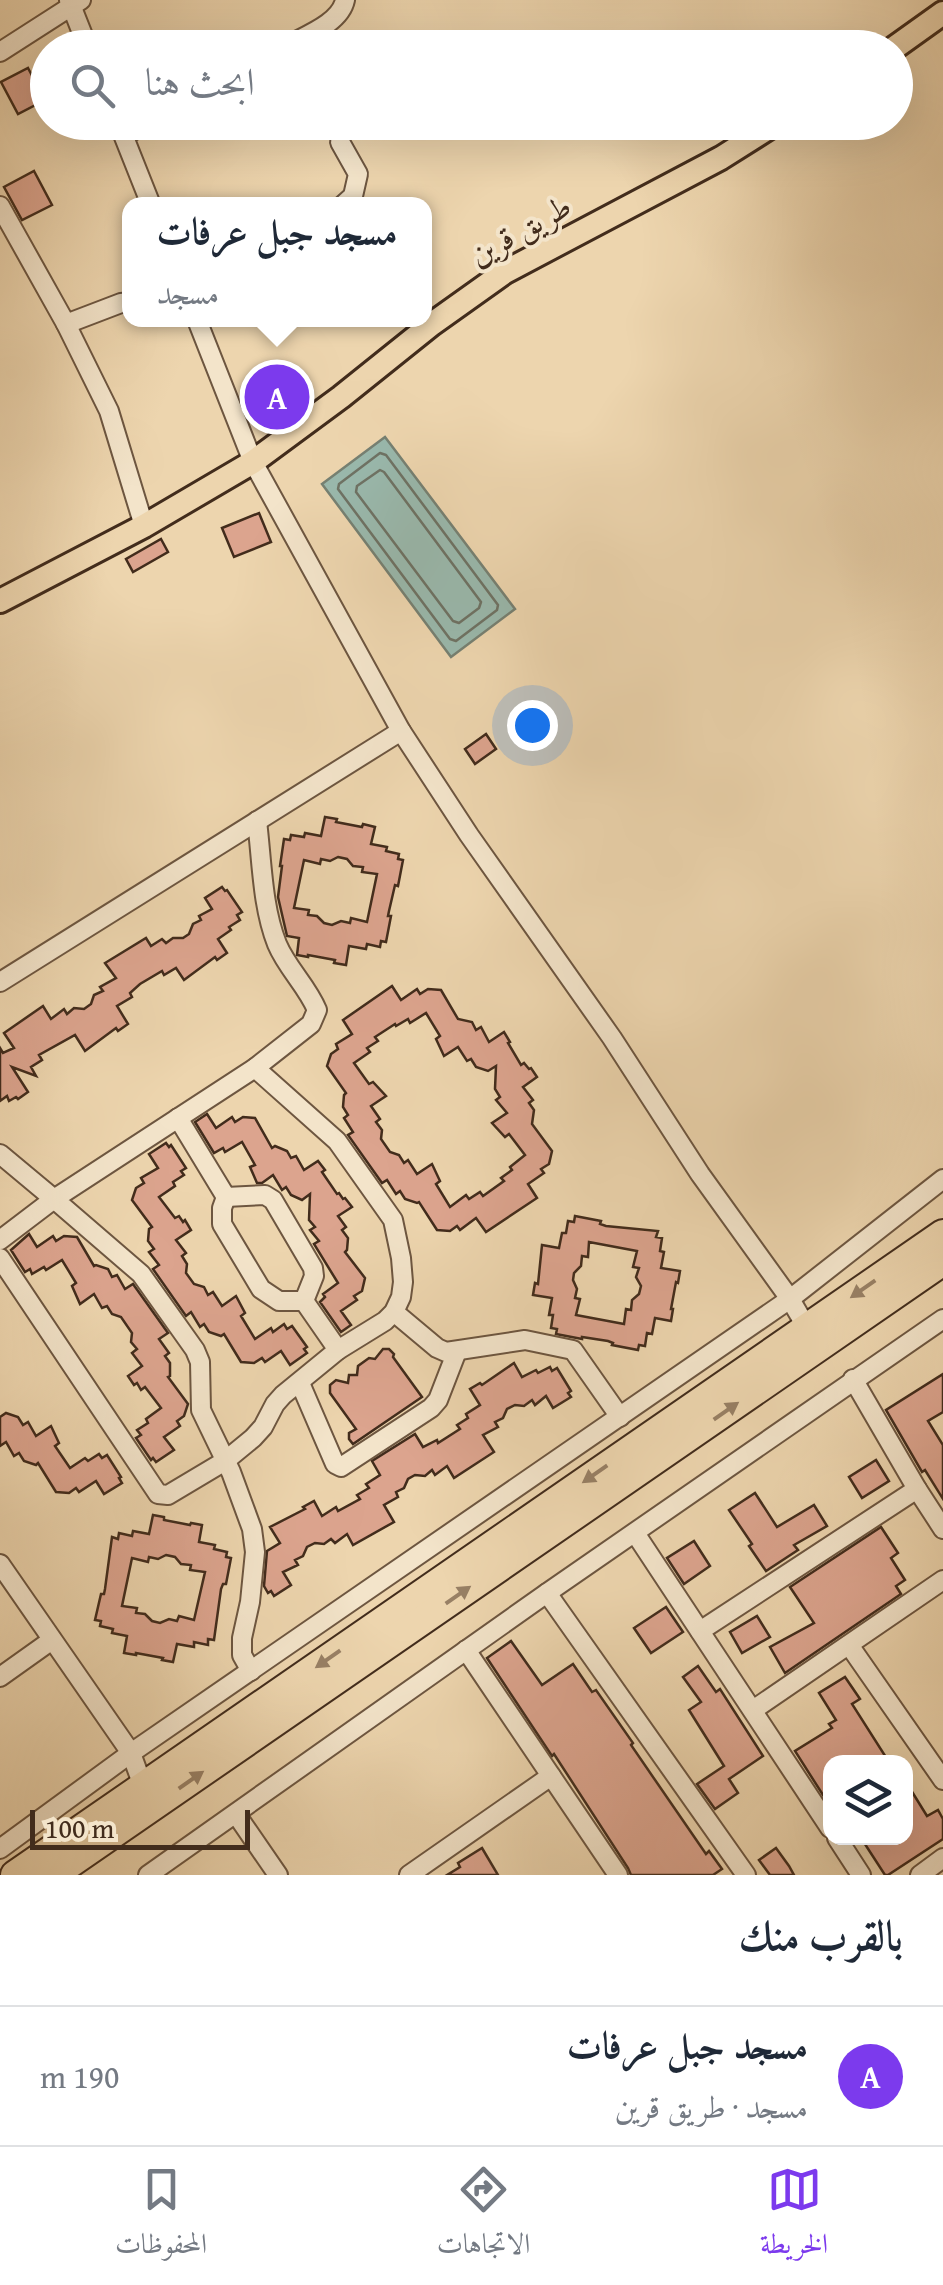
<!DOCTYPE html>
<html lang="ar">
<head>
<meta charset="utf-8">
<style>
  :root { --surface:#fff; --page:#f2f2f3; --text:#1f2937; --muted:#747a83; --line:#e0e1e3; --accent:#7c3aed }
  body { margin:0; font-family:"Gentium Book Plus",Amiri,serif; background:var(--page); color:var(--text); direction:rtl }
  .controls { position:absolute; right:30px; bottom:30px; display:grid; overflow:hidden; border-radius:20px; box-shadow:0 10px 40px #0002 }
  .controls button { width:90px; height:90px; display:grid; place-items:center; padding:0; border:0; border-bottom:2px solid var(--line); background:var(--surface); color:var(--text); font:50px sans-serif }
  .scale { position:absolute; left:30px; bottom:25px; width:220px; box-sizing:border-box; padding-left:10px; border:5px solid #422c1c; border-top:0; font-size:28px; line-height:35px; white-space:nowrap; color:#422c1c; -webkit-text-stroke:8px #f3e4ca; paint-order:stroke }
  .you { position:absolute; left:532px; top:725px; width:35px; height:35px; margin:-25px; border:8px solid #fff; border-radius:50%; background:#1a73e8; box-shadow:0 0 0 15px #1a73e833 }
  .badge { display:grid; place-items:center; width:65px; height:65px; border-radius:50%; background:var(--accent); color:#fff; font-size:32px; font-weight:700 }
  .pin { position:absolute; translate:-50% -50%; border:5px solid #fff; box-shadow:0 2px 10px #0006 }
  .popup { position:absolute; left:122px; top:197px; width:310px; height:130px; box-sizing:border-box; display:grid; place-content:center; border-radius:20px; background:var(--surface); filter:drop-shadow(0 2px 8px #0005); font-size:32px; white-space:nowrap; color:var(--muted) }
  .popup b { font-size:38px; color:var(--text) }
  .popup::after { content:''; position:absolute; left:50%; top:100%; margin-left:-20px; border:20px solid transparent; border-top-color:var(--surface) }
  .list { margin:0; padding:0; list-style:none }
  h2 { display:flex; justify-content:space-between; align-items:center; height:130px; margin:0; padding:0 40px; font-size:42px }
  h2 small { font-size:32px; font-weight:400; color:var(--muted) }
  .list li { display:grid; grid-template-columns:65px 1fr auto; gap:30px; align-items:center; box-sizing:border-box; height:140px; padding:0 40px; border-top:2px solid var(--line) }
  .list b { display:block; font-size:38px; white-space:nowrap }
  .list p { margin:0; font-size:32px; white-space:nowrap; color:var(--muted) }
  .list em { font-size:32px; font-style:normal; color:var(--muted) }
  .icon { flex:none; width:55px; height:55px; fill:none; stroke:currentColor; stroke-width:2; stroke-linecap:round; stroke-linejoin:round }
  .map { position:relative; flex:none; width:943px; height:1875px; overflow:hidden; direction:ltr }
  .search { position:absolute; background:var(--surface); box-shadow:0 10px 40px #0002; left:30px; right:30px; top:30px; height:110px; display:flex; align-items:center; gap:25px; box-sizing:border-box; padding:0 35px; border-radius:55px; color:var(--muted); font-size:38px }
  .sheet { height:270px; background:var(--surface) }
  nav { display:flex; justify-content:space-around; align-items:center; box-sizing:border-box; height:140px; border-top:2px solid var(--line); background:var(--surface); font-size:28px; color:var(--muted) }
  nav a { display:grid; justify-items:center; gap:5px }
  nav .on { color:var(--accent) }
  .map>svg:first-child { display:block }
  .water { fill:#99b8ac; stroke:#768072; stroke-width:2.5 }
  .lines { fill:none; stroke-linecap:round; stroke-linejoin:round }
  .shore { stroke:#6e7264; stroke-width:2.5 }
  .building { fill:#dca48e; stroke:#422c1c; stroke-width:2.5; fill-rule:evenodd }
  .minor-casing { stroke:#6d5640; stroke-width:22 }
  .major-casing { stroke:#422c1c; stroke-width:28 }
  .highway-casing { stroke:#422c1c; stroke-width:32 }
  .minor { stroke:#f3e4ca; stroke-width:18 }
  .major { stroke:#edd5ae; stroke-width:22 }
  .highway { stroke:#edd5ae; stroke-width:28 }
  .oneway { fill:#988065 }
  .labels { text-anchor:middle; stroke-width:8; stroke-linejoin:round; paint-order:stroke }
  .street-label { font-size:32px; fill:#422c1c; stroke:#f3e4ca }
</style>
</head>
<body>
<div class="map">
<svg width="943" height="1875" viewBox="0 0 943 1875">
  <rect width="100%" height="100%" fill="#edd5ae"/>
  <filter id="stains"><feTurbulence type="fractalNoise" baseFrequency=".002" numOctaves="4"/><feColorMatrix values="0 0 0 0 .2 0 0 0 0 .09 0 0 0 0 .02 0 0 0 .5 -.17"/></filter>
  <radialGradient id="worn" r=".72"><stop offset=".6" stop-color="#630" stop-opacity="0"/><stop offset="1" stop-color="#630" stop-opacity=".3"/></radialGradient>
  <!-- water -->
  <path class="water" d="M385,437L515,609L451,657L322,484Z"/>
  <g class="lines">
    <!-- shore -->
    <g class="shore">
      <path d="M380,453L386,455L498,605L497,610L456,641L450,639L338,489L339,484Z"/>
      <path d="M380,470L384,472L481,602L479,608L459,623L453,621L356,492L357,486Z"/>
    </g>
  </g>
  <!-- building -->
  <g class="building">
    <path d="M28,68L45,100L18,114L1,82Z"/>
    <path d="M34,171L52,205L22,220L4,187Z"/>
    <path d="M291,371L296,406L255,412L250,376Z"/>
    <path d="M259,513L271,542L234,557L222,528Z"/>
    <path d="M161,539L168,552L133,572L126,559Z"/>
    <path d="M486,734L496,749L475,764L465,749Z"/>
    <path d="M325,817L337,819L336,822L362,827L363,824L375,827L371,844L387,847L386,851L399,854L398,859L403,860L398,886L395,885L389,911L388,916H391L386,942L381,941L380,947L367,944L366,949L349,946L346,965L334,963L335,960L308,955V957L297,955L299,938L287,936L278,897L282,866H280L284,839L290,840L291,835L304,837L305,833L321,836ZM338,857L347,859L353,866L363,867L362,872L377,874L367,922L351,918L350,923L341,921L332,925L324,923L317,916L308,915L309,910L294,908L304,860L320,864L321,859L330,861Z"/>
    <path d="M222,887L225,891L227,890L242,912L237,915L240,920L229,927L231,930L218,939L227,953L217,960L215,957L184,980L176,968L164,975L162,971L140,984L130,993L132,997L117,1006L128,1024L118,1031L116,1028L85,1051L75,1035L39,1055L42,1060L31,1067L36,1076L12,1067L28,1092L18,1099L16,1097L9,1101L7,1096L0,1101V1048L3,1053L14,1048L4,1033L43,1006L51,1019L64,1009L67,1014L74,1008L84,1009L91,1004L94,995L103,991L100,987L116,978L105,963L146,938L151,946L162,939L166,943L173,938H183L189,934L193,924L201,920L199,916L212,909L205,898Z"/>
    <path d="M392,986L401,1000L417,989L420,994L428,989L441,990L458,1019L472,1022L476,1030L481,1027L489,1042L504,1032L510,1042L508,1043L521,1065L524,1063L529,1069L531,1068L537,1077L523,1087L533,1100L529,1103L534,1110L532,1124L552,1151L549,1164L541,1169L544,1173L528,1184L537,1198L486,1232L476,1218L460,1230L457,1226L450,1231L437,1230L419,1202L417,1203L405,1199L400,1191L396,1194L387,1180L382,1183L348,1135L353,1132L344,1118L348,1115L343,1107L344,1095L346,1093L327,1066L331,1054L338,1049L336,1044L352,1034L343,1020ZM426,1013L440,1036L436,1039L444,1056L458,1047L467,1061L471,1059L476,1067L488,1071L496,1066L495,1089L500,1097L496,1100L507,1113L492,1123L505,1137L509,1134L525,1155L510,1167L512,1170L501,1178L504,1181L483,1196L480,1192L469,1199L466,1195L450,1207L436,1184L440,1181L432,1164L417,1174L408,1160L404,1163L399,1155L390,1152L381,1139L382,1130L376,1122L380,1119L371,1106L386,1096L373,1082L369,1084L354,1063L370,1052L367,1048L378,1041L375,1037L395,1024L396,1026L408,1019L410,1023Z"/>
    <path d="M207,1114L216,1128L232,1117L235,1122L243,1117L255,1118L272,1148L275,1146L287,1151L291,1158L296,1156L304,1170L318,1161L325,1170L322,1172L337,1194L339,1193L343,1199L345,1198L352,1207L338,1216L346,1227L342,1230L348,1238L347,1250L345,1252L365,1278L362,1291L354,1296L357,1300L341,1311L351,1325L341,1332L320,1302L325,1297L323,1294L338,1283L314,1244L319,1241L310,1230L315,1227L309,1220L310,1194L302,1200L291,1195L286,1187L282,1190L273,1175L262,1183H257L250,1167L255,1165L242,1142L225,1152L223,1148L214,1153L195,1122Z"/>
    <path d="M166,1143L169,1147L171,1145L186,1168L181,1171L184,1175L173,1182L175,1186L159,1197L175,1218L179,1216L183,1222L185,1220L191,1230L176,1240L186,1253L182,1256L187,1264L186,1273L194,1284L204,1287L208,1295L213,1292L222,1306L236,1296L245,1313L241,1316L255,1339L271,1328L273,1332L284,1324L287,1329L292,1326L307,1347L304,1349L307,1353L290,1365L281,1351L265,1362L262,1358L254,1363L241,1362L224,1334L221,1336L209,1332L204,1324L200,1327L191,1312L186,1316L153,1269L159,1265L149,1252L154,1249L148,1241L149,1229L152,1227L132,1200L136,1188L144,1183L141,1178L158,1168L149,1154Z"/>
    <path d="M575,1216L601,1221L600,1224L606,1226L658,1231L656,1237L662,1238L660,1251L664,1252L661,1268L680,1271L678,1283L676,1282L671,1309H673L671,1321L655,1318L652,1334L647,1333L645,1346L639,1345L638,1350L612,1345L613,1343L608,1341L582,1337V1339L556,1334L557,1329L551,1328L553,1315H549L552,1298L533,1295L535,1283L538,1284L542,1245L559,1248L562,1233H566L568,1221L574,1222ZM589,1242L637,1251L633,1267L639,1268L636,1277L641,1286L639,1294L632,1300L631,1310L626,1309L624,1324L576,1315L580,1299L575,1298L577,1289L573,1280L574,1273L581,1266L582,1256L588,1257Z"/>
    <path d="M29,1234L37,1247L53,1236L56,1241L64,1236L77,1237L94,1266L96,1265L108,1269L112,1277L117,1275L125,1289L133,1284L168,1333L159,1339L169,1353L165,1356L170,1363V1376L168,1377L188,1404L184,1416L177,1421L180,1426L164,1437L174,1450L156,1462L153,1458L151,1460L136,1438L141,1435L137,1430L148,1423L146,1419L161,1408L145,1387L141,1390L137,1383L134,1385L128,1376L142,1366L132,1353L137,1349L131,1342L132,1333L121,1317L112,1314L107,1306L102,1308L94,1294L80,1304L72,1286L76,1283L62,1260L46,1270L44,1267L32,1274L30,1269L25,1272L11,1250Z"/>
    <path d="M383,1349H389L394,1354L393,1357L422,1397L353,1444L349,1439V1433L356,1429L330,1393V1385L336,1380L348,1383L349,1375H357L358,1366L369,1358L375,1359Z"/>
    <path d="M514,1363L522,1377L536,1370L538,1373L550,1367L552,1371L557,1368L571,1391L568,1393L571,1397L553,1408L546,1396L535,1405L532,1400L524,1406L515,1405L507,1409L503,1418L495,1422L498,1427L483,1435L494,1452L454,1478L447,1466L435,1475L432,1470L425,1476L415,1475L408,1479L404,1488L396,1492L398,1497L384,1505L394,1522L353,1545L347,1534L335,1543L331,1539L324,1544L315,1543L307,1547L303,1556L295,1560L298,1565L283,1572L291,1585L274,1596L271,1591L268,1593L264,1586L267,1551L280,1543L270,1527L305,1509L303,1507L314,1501L322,1516L336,1507L338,1511L360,1499L357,1495L369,1488L366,1484L380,1475L372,1461L415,1434L423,1447L437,1440L438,1443L460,1429L457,1425L468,1418L466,1414L480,1405L470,1389L480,1383L482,1385Z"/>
    <path d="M943,1374V1412L928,1421L943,1445V1499L925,1470L922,1472L886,1410Z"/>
    <path d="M6,1413L18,1417L23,1425L28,1422L36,1436L51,1426L59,1443L55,1446L70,1468L85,1458L88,1461L99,1454L102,1458L107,1455L121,1477L119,1478L122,1483L104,1494L96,1481L79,1492L76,1488L69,1493L56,1492L38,1463L36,1465L24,1461L19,1453L14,1456L6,1442L0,1446V1417Z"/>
    <path d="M876,1460L889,1481L862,1498L849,1477Z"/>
    <path d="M755,1493L777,1527L814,1505L827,1526L794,1545L798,1550L766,1571L749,1546L752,1544L729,1510Z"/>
    <path d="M153,1515L164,1517V1520L190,1525L191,1523L202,1525L199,1542L215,1545L214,1549L227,1552L226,1557L231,1558L226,1584H223L221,1589L214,1640L208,1639V1645L194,1642V1647L177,1644L173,1662L162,1660L163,1658L136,1653V1655L124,1653L127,1636L112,1633L113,1629L100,1626L101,1621L95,1620L101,1594H104L105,1589L112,1537L118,1539L119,1533L132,1536L133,1531L149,1534ZM166,1555L175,1557L181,1564L191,1565L190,1570L205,1572L194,1620L179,1616L177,1621L169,1619L160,1623L152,1621L145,1614L136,1613L137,1608L122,1606L132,1558L148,1562L149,1557L158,1559Z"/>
    <path d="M881,1527L898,1553L891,1558L905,1580L896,1586L901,1594L785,1673L770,1647L814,1623L790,1587Z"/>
    <path d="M694,1541L710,1566L684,1584L667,1558Z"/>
    <path d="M666,1607L683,1632L651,1653L634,1628Z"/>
    <path d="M757,1616L770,1637L742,1653L730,1632Z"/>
    <path d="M511,1641L542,1685L573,1664L592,1692L596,1690L633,1743L631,1745L706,1854L709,1851L722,1869L713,1875H631L628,1868L554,1754L552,1756L487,1658Z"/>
    <path d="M698,1666L716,1692L720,1689L763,1756L729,1779L738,1793L715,1809L697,1784L724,1766L689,1710L701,1702L683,1677Z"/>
    <path d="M845,1677L860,1699L852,1704L889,1762H830V1806L795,1751L832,1728L829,1724L836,1720L819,1693Z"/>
    <path d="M906,1782L927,1816L938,1810L943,1819V1839L888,1875H885L861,1838H906Z"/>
    <path d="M482,1848L498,1875H447L460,1867L458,1863Z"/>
    <path d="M776,1848L789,1866L794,1875H770L759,1860Z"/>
  </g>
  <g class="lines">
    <!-- minor casing -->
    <g class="minor-casing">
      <g id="minor">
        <path d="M69,0L88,48"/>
        <path d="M283,48C304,36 340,24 345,0"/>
        <path d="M0,52L81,0"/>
        <path d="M118,122L151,205"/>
        <path d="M124,136L148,122"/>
        <path d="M340,142L358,174L353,196L343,205"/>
        <path d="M0,206L66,324L109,411L144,526"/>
        <path d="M197,320L253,462L401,731L469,835L612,1038L700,1174L790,1299L807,1328"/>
        <path d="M66,324L121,303L130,302"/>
        <path d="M0,982L401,731"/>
        <path d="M178,1118L226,1197L222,1208V1224L261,1289L279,1301H304L338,1350"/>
        <path d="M0,1154L54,1199L0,1240"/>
        <path d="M226,1197L265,1195L273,1200L313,1268L314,1276L304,1301"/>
        <path d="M0,1258L158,1494L168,1495L225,1461L253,1438L263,1427L275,1404L283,1395L338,1350L385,1321L394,1312L401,1297L403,1282L401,1258L393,1220L337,1141L255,1068"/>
        <path d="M394,1312L437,1348L446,1352L525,1340L573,1350L620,1417"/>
        <path d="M853,1379L917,1489L943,1529"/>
        <path d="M300,1383L335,1464L341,1467L431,1408L438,1400L457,1351"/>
        <path d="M635,1533L830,1828"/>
        <path d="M0,1564L131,1753L143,1786"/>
        <path d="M547,1593L746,1875"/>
        <path d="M700,1631L917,1489"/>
        <path d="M849,1645L943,1780"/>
        <path d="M466,1650L618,1875"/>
        <path d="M251,1671L242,1655V1638L250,1602L255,1552L252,1529L231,1472L201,1410L200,1362L195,1350L141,1274L54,1199L255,1068L311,1024L317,1010C307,986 287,968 277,944C262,906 262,861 257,821"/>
        <path d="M0,1677L52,1640"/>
        <path d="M753,1710L943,1580"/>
        <path d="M236,1814L278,1875"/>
        <path d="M837,1838L861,1875"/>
        <path d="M0,1849L131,1753L790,1299L943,1179"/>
        <path d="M148,1875L547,1593L943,1319"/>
        <path d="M409,1875L551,1776"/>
        <path d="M920,1875L943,1858"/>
      </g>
    </g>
    <!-- major casing -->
    <g class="major-casing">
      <g id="major">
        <path d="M894,48L943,13"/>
        <path d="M0,601L144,526L253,462L341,397L432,324L505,272L721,158L778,122"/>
      </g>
    </g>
    <!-- highway casing -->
    <g class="highway-casing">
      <g id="highway">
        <path d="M15,1875L943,1234"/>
        <path d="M53,1875L943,1261"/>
      </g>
    </g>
    <!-- minor -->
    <use href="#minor" class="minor"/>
    <!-- major -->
    <use href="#major" class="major"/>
    <!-- highway -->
    <use href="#highway" class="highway"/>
  </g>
  <!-- one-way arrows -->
  <defs><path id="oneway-solid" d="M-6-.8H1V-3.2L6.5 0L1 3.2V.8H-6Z" transform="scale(2.5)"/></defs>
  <g class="oneway">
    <use href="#oneway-solid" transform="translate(863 1289) rotate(145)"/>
    <use href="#oneway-solid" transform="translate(726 1411) rotate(-35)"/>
    <use href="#oneway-solid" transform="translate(595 1474) rotate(145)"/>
    <use href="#oneway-solid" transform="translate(458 1595) rotate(-35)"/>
    <use href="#oneway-solid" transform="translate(328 1659) rotate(145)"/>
    <use href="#oneway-solid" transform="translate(191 1780) rotate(-35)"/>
  </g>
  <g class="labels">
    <!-- street labels -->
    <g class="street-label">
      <text transform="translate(520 230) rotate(-29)" y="11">طريق قرين</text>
    </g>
  </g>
  <rect width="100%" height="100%" filter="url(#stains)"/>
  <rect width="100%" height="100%" fill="url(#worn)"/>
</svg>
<div class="controls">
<button><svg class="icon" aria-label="layers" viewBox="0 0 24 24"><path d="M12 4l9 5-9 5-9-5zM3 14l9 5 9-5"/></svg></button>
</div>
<div class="scale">100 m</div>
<div class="you"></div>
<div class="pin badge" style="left:277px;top:397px">A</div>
<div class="popup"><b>مسجد جبل عرفات</b>مسجد</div>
<div class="search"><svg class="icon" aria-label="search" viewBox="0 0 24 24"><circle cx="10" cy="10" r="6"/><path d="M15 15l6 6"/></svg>ابحث هنا</div>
</div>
<section class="sheet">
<h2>بالقرب منك<small></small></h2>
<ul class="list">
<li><span class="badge">A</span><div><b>مسجد جبل عرفات</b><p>مسجد · طريق قرين</p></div><em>190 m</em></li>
</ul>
</section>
<nav>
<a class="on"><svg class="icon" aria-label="map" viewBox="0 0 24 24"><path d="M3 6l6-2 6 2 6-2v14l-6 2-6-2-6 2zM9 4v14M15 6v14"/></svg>الخريطة</a>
<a><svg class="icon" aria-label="directions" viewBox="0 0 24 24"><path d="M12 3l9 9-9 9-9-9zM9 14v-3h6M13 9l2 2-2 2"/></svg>الاتجاهات</a>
<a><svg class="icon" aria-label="saved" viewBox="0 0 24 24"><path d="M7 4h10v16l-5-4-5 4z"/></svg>المحفوظات</a>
</nav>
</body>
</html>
